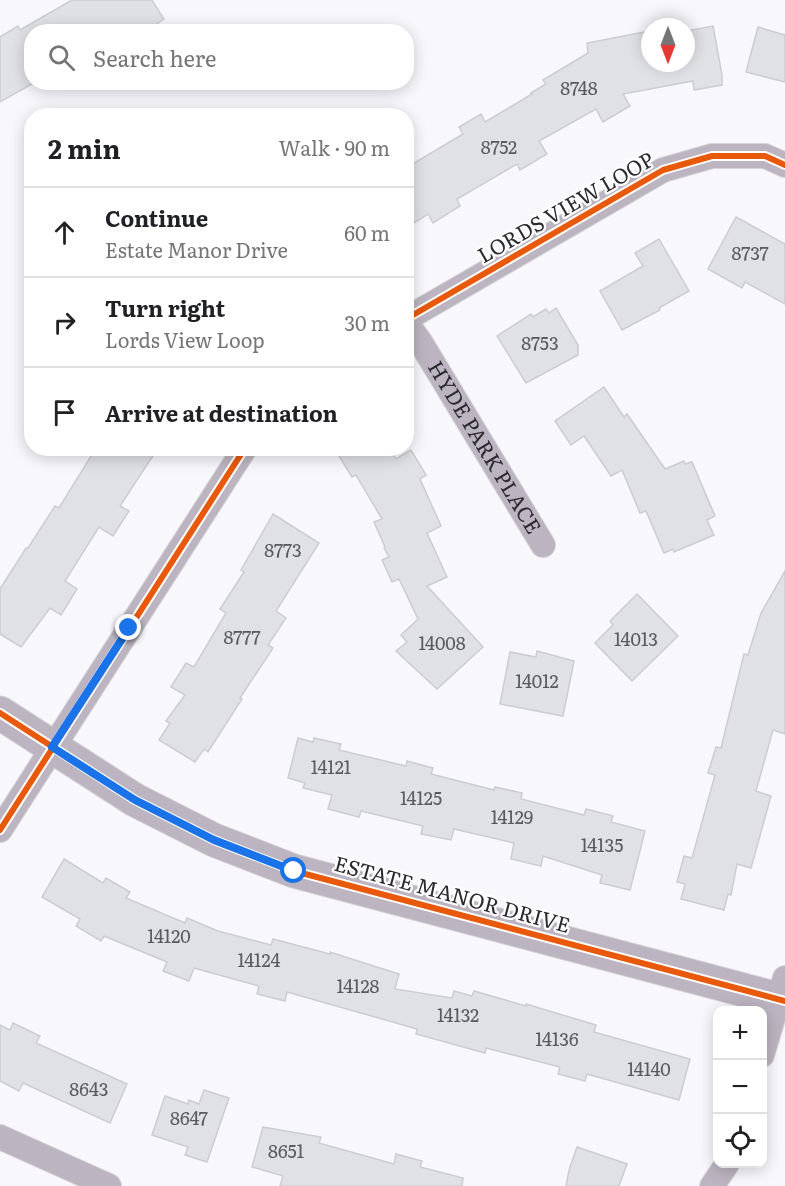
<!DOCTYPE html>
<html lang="en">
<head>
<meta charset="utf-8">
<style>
  :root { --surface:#fff; --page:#f2f2f2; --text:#202124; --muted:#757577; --line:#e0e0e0 }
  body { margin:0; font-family:Literata,serif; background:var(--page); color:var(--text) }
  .controls { position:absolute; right:18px; bottom:18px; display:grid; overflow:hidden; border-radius:12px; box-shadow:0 3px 15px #0003 }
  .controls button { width:54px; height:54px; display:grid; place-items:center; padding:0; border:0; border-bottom:2px solid var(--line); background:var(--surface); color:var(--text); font:30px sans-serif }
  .compass { position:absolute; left:641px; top:18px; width:54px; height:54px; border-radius:50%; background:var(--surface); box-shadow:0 3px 15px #0003; rotate:180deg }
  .stop { position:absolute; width:18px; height:18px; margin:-14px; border:4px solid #1a73e8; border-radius:50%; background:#fff }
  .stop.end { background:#1a73e8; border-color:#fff; box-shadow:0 2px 6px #0008 }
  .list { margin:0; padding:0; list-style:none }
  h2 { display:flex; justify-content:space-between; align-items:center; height:78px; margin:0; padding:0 24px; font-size:26px }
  h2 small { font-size:20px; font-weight:400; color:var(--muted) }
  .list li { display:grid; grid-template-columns:39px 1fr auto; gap:18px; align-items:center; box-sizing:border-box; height:90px; padding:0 24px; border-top:2px solid var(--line) }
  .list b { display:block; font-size:22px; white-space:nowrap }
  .list p { margin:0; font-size:20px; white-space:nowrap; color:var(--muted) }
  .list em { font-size:20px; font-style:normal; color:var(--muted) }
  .icon { flex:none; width:33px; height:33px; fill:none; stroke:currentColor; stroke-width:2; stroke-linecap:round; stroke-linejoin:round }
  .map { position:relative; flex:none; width:785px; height:1186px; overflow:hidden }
  .search { position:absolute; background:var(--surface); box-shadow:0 3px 15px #0003; left:24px; top:24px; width:390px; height:66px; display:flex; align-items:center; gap:15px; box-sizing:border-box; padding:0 21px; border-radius:24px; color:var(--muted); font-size:22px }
  .panel { position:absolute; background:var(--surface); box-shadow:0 3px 15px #0003; left:24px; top:108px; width:390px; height:348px; border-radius:24px }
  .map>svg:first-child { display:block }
  .building { fill:#e0e1e5; stroke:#cbcdd1; stroke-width:1.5 }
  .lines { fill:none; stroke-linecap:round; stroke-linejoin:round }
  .street-casing { stroke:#d4d4d6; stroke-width:26 }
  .secondary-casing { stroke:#d4d4d6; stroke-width:35 }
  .street { stroke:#bcb5c1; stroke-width:24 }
  .secondary { stroke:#bcb4c0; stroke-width:33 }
  .cycleway-casing { stroke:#fff; stroke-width:10 }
  .cycleway { stroke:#e8590c; stroke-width:6 }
  .route { stroke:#1a73e8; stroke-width:8 }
  .labels { text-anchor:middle; stroke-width:4.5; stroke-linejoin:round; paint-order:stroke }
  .number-label { font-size:18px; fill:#5a5a5f }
  .street-label { font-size:21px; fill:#2a2a30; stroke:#fff }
</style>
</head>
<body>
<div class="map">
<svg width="785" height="1186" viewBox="0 0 785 1186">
  <rect width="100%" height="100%" fill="#f8f8fc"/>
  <!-- building -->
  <g class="building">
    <path d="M72,0H152L164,19L145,32H32V84L0,102V37L18,26L20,30Z"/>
    <path d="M713,26L722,75V85L694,90L693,81L623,94L630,106L603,122L596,109L539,141L547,154L520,170L517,164L457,199L460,206L433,223L428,214L406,228V168L463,134L459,127L481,114L485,122L532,94L531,93L546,84L543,80L588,53L587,43L650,31V63H686V31Z"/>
    <path d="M758,27L785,35V82L746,72Z"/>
    <path d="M736,217L785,244V304L745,282L742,288L708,269Z"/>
    <path d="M659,239L689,291L659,308L660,310L622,330L600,291L643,266L635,253Z"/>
    <path d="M556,308L578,345V355L526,383L497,336L531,314L533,317L546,309L549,313Z"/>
    <path d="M604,387L624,417L627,414L665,469L684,461L685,464L692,462L715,516L707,520L714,535L674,552L673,549L664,553L646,511L640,513L622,470L611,476L584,436L571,445L555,421Z"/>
    <path d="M96,448H158L120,506L129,511L113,536L99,527L65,581L77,589L61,615L50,608L21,647L0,634V589L26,548H28L55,506L59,508Z"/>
    <path d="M334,448H390L396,459L411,450L426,475L420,479L441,526L427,533L447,577L427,586L483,647L437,689L396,651L407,642L401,635L418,619L399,579L392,582L382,560L389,557L384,548L385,547L374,522L382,519L356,475L352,477Z"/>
    <path d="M273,514L319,543L276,611L286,618L268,645L273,648L240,698L242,699L208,752L204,749L195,762L159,740L170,723L166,721L185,695L171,687L186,663L194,667L226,613L220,609L244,572L241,570Z"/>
    <path d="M785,571V734L773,730L756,791L771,796L751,868L737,864L731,895L728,894L724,910L681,899L685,884L677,882L684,856L692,858L715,775L708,773L716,747L721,748L744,654L748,655L761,613Z"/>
    <path d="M637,594L678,636L632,681L595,643L613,625L610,621Z"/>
    <path d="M537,651L574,661L563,716L500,704L510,652L536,657Z"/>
    <path d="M298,738L313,742L314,738L341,744L339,750L406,766L407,761L433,768L431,774L494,790L495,787L522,793L521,799L584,815L586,809L613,816L611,822L645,831L630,890L600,883L602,875L543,856L541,866L511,859L514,843L454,829L451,840L421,834L423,826L361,811L359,817L328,809L332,795L303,788L305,783L288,778Z"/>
    <path d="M64,859L103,883L106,878L130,892L126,898L185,923L187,918L218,931L271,945L273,939L330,954V952L399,974L395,989L452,998L454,991L472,996L474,991L526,1006V1004L596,1025L594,1032L690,1059L679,1100L587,1074L585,1081L558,1074L560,1067L486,1048L485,1053L416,1034L417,1029L287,992L285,1001L257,994L259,986L194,968L189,981L163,971L167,962L104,936L101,941L76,926L80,919L42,897Z"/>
    <path d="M13,1023L40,1036L36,1043L127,1084L110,1123L23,1083L19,1091L0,1081V1025L10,1030Z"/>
    <path d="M204,1090L229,1098L207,1162L185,1155L188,1147L152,1135L165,1096L188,1104L189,1100L199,1104Z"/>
    <path d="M263,1127L321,1137L319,1143L394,1164L396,1154L422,1161L420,1167L463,1178L462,1186H280L283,1176L252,1167Z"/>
    <path d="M577,1147L627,1164L619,1186H566L569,1170Z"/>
  </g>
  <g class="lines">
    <!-- street casing -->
    <g class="street-casing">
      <g id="street">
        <path d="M406,319L663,170L712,156H765L785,165"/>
        <path id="s1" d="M406,322L421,343L543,545"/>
        <path d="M0,830L245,448"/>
        <path d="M762,1055L785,978"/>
        <path d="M0,1137L109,1186"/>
        <path d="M712,1186L727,1164"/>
      </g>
    </g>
    <!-- secondary casing -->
    <g class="secondary-casing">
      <path id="secondary" d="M0,713L135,800L214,840L294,871L785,1001"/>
    </g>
    <!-- street -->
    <use href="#street" class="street"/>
    <!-- secondary -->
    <use href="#secondary" class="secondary"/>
    <!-- cycleway casing -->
    <g class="cycleway-casing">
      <g id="cycleway">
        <path d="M406,319L663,170L712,156H765L785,165"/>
        <path d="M0,713L135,800L214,840L294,871L785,1001"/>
        <path d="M0,830L245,448"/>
      </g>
    </g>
    <!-- cycleway -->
    <use href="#cycleway" class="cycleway"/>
  </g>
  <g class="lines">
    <!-- route -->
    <path class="route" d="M129,628L52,747L135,800L214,840L294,871"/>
  </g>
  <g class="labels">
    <!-- number labels -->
    <g class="number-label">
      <text x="579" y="95">8748</text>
      <text x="499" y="154">8752</text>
      <text x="750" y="260">8737</text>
      <text x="540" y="350">8753</text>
      <text x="283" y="557">8773</text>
      <text x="242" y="644">8777</text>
      <text x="636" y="646">14013</text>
      <text x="442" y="650">14008</text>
      <text x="537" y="688">14012</text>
      <text x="331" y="774">14121</text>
      <text x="421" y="805">14125</text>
      <text x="512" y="824">14129</text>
      <text x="602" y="852">14135</text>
      <text x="169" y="943">14120</text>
      <text x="259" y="967">14124</text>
      <text x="358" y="993">14128</text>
      <text x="458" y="1022">14132</text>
      <text x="557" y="1046">14136</text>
      <text x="649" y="1076">14140</text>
      <text x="89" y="1096">8643</text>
      <text x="189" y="1125">8647</text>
      <text x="286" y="1158">8651</text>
    </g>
    <!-- street labels -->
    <g class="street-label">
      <text transform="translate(566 208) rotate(-30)" y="7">LORDS VIEW LOOP</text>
      <text dy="7" stroke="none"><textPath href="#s1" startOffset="148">HYDE PARK PLACE</textPath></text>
      <text transform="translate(452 895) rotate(15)" y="7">ESTATE MANOR DRIVE</text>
    </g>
  </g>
</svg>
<div class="controls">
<button>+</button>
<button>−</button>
<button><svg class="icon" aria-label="locate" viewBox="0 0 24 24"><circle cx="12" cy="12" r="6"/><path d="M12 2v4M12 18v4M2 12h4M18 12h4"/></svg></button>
</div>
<svg class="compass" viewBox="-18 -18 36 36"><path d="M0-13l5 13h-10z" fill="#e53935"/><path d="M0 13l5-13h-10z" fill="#757577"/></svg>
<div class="stop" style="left:294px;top:871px"></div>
<div class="stop end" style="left:129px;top:628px"></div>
<div class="search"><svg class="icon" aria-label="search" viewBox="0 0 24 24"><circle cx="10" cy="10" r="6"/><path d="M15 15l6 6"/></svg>Search here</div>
<section class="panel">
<h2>2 min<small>Walk · 90 m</small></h2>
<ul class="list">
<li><svg class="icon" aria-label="ahead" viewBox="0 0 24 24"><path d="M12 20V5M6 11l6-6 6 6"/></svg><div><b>Continue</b><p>Estate Manor Drive</p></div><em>60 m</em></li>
<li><svg class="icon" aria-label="right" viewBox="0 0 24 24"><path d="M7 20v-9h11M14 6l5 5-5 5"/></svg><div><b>Turn right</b><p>Lords View Loop</p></div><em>30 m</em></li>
<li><svg class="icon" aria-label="arrive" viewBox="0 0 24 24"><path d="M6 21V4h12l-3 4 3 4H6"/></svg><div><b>Arrive at destination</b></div></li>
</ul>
</section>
</div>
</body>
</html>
